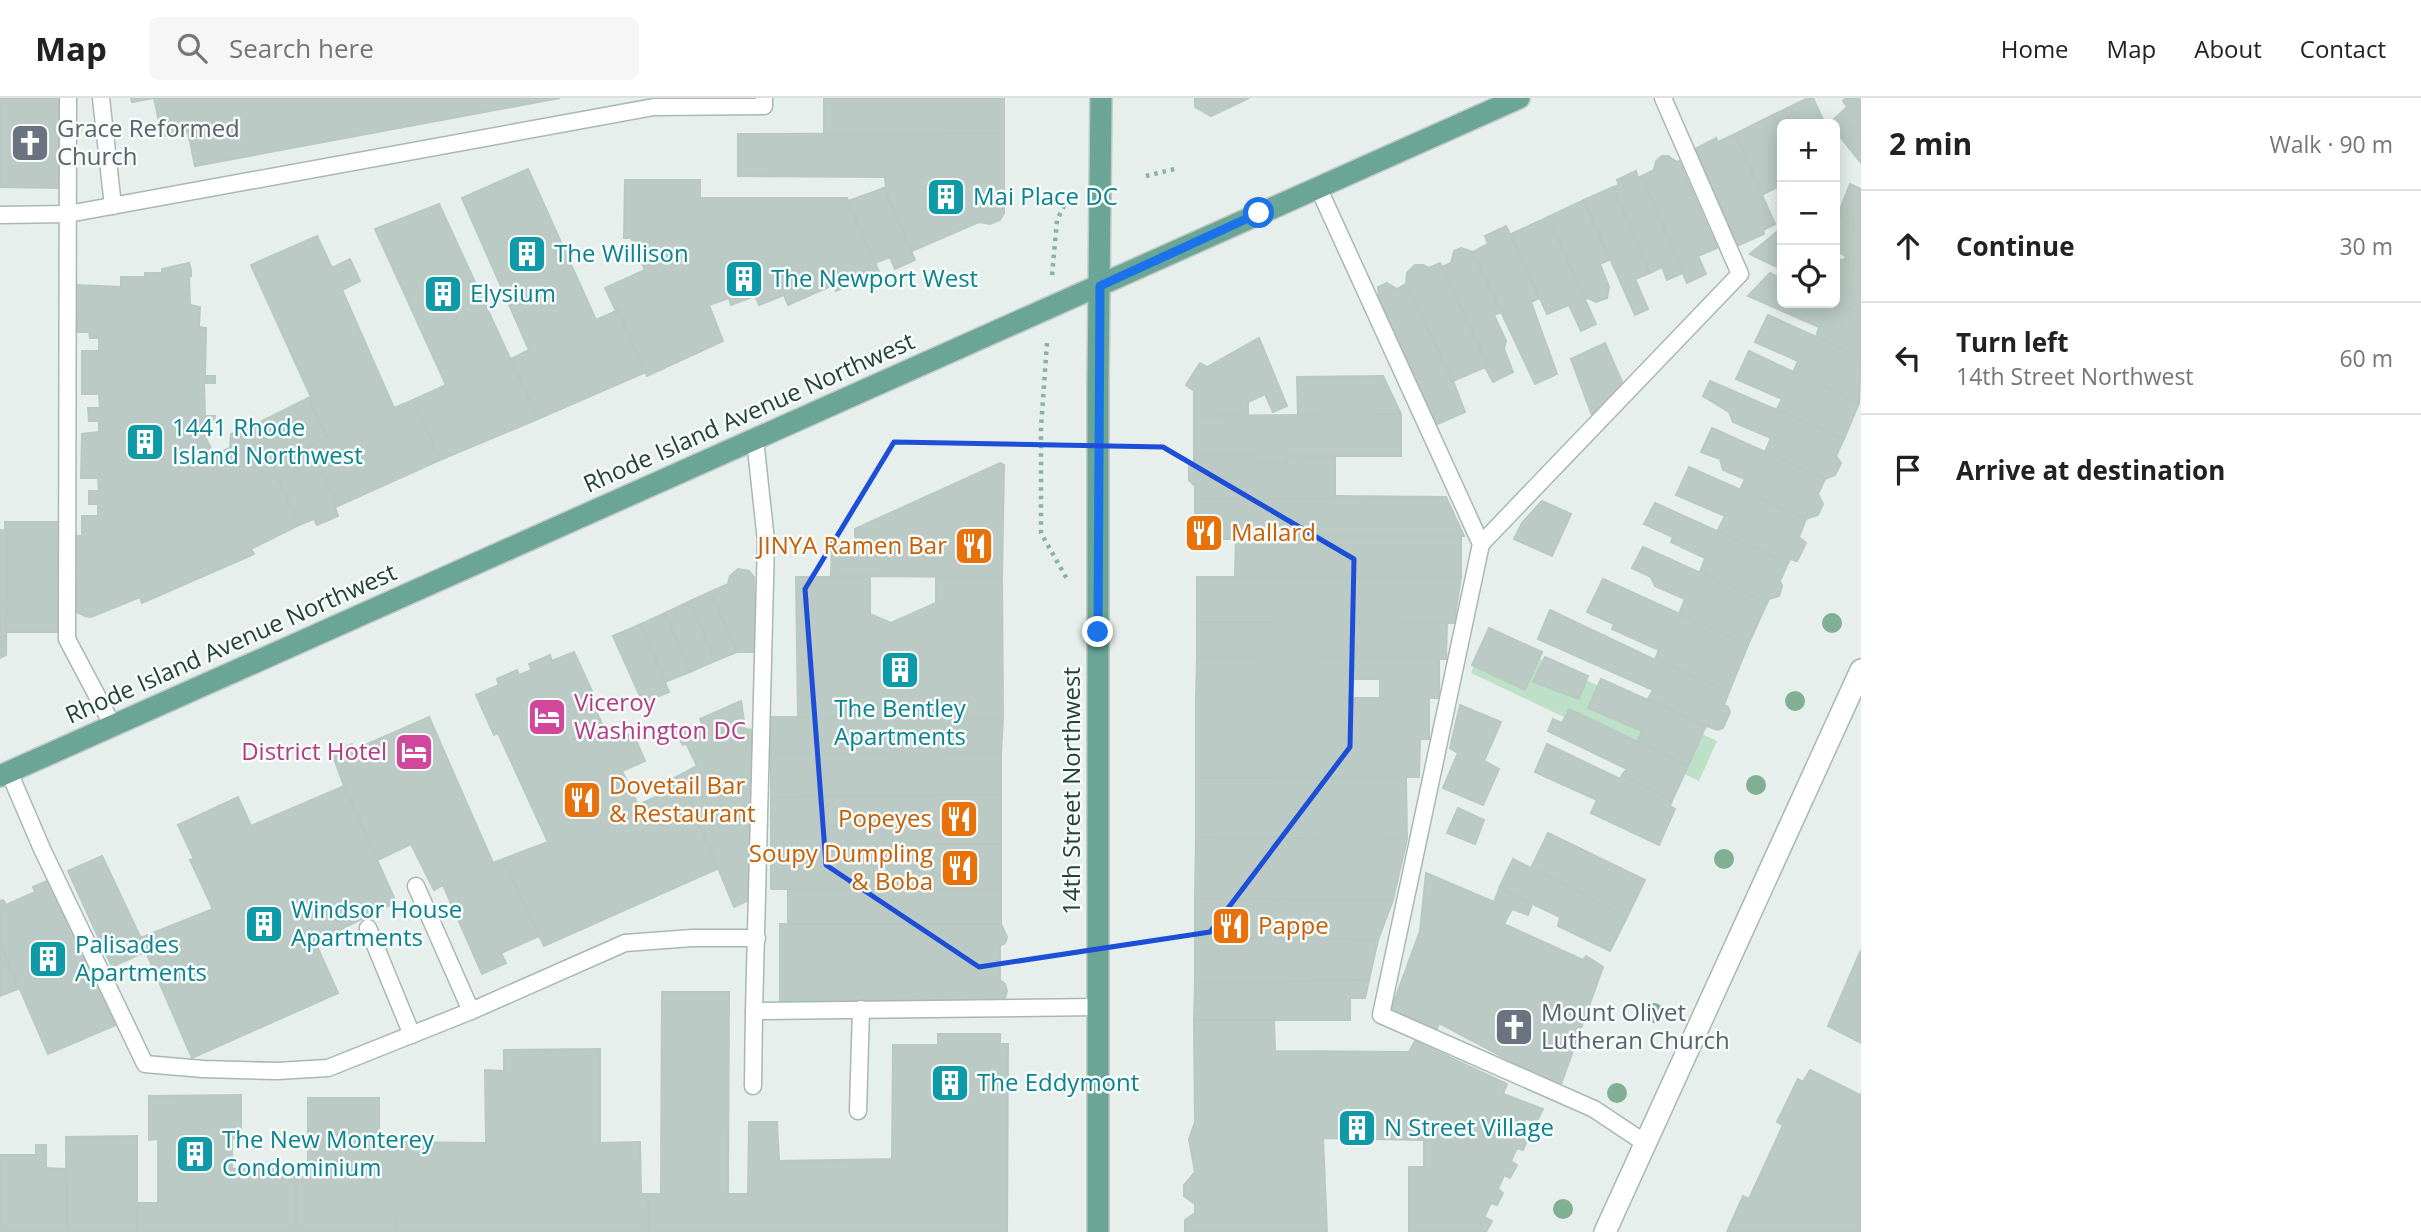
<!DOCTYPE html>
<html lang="en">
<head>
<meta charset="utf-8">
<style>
  :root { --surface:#fff; --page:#f6f6f6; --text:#222; --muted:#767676; --line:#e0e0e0 }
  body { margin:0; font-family:"Open Sans",sans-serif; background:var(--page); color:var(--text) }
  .controls { position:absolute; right:21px; top:21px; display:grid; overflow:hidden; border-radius:10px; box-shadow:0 4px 18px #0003 }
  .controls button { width:63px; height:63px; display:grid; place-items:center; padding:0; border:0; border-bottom:2px solid var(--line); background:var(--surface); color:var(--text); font:35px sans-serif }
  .stop { position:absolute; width:21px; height:21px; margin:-16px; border:5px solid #1a73e8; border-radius:50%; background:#fff }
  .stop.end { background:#1a73e8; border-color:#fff; box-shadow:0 2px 7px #0008 }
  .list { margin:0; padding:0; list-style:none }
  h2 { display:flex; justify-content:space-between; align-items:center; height:91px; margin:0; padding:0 28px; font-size:30px }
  h2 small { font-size:23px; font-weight:400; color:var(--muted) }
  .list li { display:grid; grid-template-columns:46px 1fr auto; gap:21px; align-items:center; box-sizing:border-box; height:112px; padding:0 28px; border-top:2px solid var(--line) }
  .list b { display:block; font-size:26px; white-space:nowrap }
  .list p { margin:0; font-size:23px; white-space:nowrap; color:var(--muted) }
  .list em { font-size:23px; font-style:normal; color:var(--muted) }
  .icon { flex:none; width:38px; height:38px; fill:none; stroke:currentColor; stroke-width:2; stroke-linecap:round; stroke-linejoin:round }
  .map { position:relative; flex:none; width:1861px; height:1134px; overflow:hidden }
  header { display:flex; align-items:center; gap:42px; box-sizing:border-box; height:98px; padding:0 35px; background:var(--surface); border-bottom:2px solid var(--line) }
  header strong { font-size:33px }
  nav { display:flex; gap:38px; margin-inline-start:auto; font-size:24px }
  .search { width:490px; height:63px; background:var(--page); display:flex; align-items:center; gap:18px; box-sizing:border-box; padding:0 24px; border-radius:10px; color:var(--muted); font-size:26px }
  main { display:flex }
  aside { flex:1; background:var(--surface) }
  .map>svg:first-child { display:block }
  .green { fill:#bfe0c8 }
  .building { fill:#bbcac4; stroke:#b8c9c2; stroke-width:2 }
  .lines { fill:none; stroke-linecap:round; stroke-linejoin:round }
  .service-casing { stroke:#a8b8b2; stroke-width:19 }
  .tertiary-casing { stroke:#a8b8b2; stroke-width:24 }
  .primary-casing { stroke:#c2cac8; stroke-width:24 }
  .path { stroke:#86b3a5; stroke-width:4.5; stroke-dasharray:3.5 5; stroke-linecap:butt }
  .service { stroke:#fff; stroke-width:16 }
  .tertiary { stroke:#fff; stroke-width:21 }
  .primary { stroke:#6aa596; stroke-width:21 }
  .tree { fill:#80af93 }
  .route { stroke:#1a73e8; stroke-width:9 }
  .marked { fill:none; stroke:#1d4ed8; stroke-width:5; stroke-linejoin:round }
  .labels { text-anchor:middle; stroke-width:5; stroke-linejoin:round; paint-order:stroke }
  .worship-label { font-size:24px; fill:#5b616d; stroke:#f7fbf9; text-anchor:start }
  .culture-label { font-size:24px; fill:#0d838f; stroke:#f7fbf9; text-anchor:start }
  .street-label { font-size:24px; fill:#24423a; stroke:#f7fbf9 }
  .food-label { font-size:24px; fill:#c56008; stroke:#f7fbf9; text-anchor:start }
  .hotel-label { font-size:24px; fill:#b23c85; stroke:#f7fbf9; text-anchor:start }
</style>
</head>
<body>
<header>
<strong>Map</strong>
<div class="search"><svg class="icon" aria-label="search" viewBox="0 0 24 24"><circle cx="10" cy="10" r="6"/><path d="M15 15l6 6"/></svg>Search here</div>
<nav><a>Home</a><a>Map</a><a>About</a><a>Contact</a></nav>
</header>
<main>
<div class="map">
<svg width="1861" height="1134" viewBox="0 0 1861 1134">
  <rect width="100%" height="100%" fill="#e6efeb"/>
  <!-- green -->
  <path class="green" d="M1487,536L1717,643L1699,683L1471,575Z"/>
  <!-- building -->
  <g class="building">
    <path d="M0,0H60V90L0,89Z"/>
    <path d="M131,0H560L195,68L188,34L162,38L154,0L132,4Z"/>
    <path d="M824,0H1004V35L824,37Z"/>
    <path d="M1195,0H1249L1211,18L1195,9Z"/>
    <path d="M1808,0H1813L1825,26H1782V39L1773,17Z"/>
    <path d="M1846,0H1861V65L1838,36L1840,33L1832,23L1847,9L1843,3Z"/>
    <path d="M1773,17L1782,39V87L1762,97L1735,36Z"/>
    <path d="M1004,35V115L1000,122L990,126L979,124L912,153L884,90L886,89L885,79L738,78V36Z"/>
    <path d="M1735,36L1775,126L1763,132L1764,136L1737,148L1695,51L1716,40L1718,44Z"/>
    <path d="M1662,58H1668L1677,64L1679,63L1717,150L1698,158L1706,176L1687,185L1642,78L1654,72L1656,63Z"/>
    <path d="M528,71L596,222L618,212L646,274L538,321L511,261L529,252L462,100Z"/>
    <path d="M1636,73L1638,80L1642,78L1683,175L1667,182L1662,169L1650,175L1613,89L1619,87L1617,82Z"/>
    <path d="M625,82H700V100H847L879,174L836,193L833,187L788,207L784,197L759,207L755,198L731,207L729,200L709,207L723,243L647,278L618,212L616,213L605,190L645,172L631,140H624Z"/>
    <path d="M1850,86L1861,91V130L1837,119Z"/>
    <path d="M1613,89L1650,175L1635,181L1648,211L1635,217L1584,102Z"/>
    <path d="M884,90L915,162L895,171L890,159L875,165L848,103Z"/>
    <path d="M1584,102L1609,162L1600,166L1609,189L1607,200L1596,204L1588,200L1585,201L1548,119Z"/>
    <path d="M439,106L538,321L440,362L413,302L446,287L375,131Z"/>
    <path d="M1548,119L1596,226L1581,233L1569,207L1547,216L1511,136Z"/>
    <path d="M1837,119L1861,130V171L1843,163L1846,158L1835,152V125Z"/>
    <path d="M1506,128L1539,200L1531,204L1557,276L1535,286L1473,154L1488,146L1485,138Z"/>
    <path d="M1778,133L1782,135V175L1777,169L1750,156Z"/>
    <path d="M317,138L332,170L350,161L360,183L342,192L394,310L413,302L440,362L338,408L309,348L327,339L308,300L311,299L251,167Z"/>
    <path d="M1461,150L1473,154L1501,214L1494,217L1506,243L1504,251L1513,274L1493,284L1485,269L1488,268L1442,169L1451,165L1454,153Z"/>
    <path d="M1835,159L1861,171V216L1835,204Z"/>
    <path d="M189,165L191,172V178H189L190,207L200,209L199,229L206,230L205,278H215V285H204L205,318H215L214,323H204V336L214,357L230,350L231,336L236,334V338L254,327L299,427L251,451L254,456L142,505L140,499L91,519L85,518L77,514L75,507L74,438H82V418H98V406H89V393H99L98,380H81L82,336L99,334V323H89L88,310H100L99,296H82V253H99V240H90L89,234H77V187L121,189V179H145V175H162V171Z"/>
    <path d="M1440,165L1488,268L1453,283L1406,186L1407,175L1415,167H1423L1429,170Z"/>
    <path d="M1770,175L1782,181V205L1835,204L1861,216V259L1816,239L1819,229L1748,198Z"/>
    <path d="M1387,185L1397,191L1406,186L1453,283L1465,314L1431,329L1375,202L1379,200L1378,189Z"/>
    <path d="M1768,217L1861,259L1859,305L1793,275L1798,263L1755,244Z"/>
    <path d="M1259,240L1287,308L1273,314L1265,296L1248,304V318H1194V293L1186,287L1200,265L1207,269Z"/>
    <path d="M1605,245L1624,288L1593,320L1571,261Z"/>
    <path d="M1749,253L1859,305L1844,341L1777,311L1782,301L1736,281Z"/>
    <path d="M1383,278L1401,316L1298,318L1297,279Z"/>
    <path d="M1710,283L1844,341L1836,358L1841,365L1835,377L1825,381L1765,354L1771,340L1733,324L1729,314L1703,298Z"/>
    <path d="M308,300L327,339L309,348L338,408L335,409L338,418L317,427L314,421L299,427L254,327Z"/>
    <path d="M1401,316V358H1287V365H1256V358L1194,357V318Z"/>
    <path d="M1712,330L1825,381L1818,396L1823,406L1818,417L1806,421L1740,392L1745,381L1723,372L1720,361L1701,354Z"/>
    <path d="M1194,357L1256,358V365H1287V358L1335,359V401H1195V388L1189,382V367L1194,364Z"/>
    <path d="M1000,365L1004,367L1002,479L831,478L832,444H855V431Z"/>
    <path d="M1689,369L1806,421L1799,439L1806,445L1797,463L1790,461L1788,465L1717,434L1725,418L1676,397Z"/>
    <path d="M1335,398L1446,399L1464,438H1236V441H1195V401H1335Z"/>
    <path d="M1542,403L1571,416L1552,458L1514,441L1522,425Z"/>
    <path d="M1655,405L1788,465L1780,483L1782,488L1779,498L1769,501L1767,505L1700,474L1705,460L1671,444L1673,439L1644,426Z"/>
    <path d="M5,424H58L60,534H6L7,433L5,432Z"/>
    <path d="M0,432L7,433L6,557L0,560Z"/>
    <path d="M1236,438H1461V479H1235Z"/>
    <path d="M1643,449L1767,505L1748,547L1679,516L1685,501L1655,488L1651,479L1632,470Z"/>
    <path d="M738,471L749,473L754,479L755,554H737L710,494L728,486L730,478Z"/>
    <path d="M796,479H870V516L891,525L936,505V479H1002L1003,620L798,619Z"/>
    <path d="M1197,479H1461L1454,525L1197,524Z"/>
    <path d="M1603,481L1748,547L1729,594L1655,562L1659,552L1612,531L1614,526L1587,514Z"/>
    <path d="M710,494L737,554L715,563L690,503Z"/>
    <path d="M690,503L715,563L690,574L665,515Z"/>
    <path d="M1550,512L1653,561L1729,594L1724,607L1728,609L1730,614L1723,630L1718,632L1706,628L1648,601L1653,592L1538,541Z"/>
    <path d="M665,515L690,574L665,584L641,526Z"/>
    <path d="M1197,524L1447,525L1446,561L1197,559Z"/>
    <path d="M641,526L669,594L643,605L613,538Z"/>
    <path d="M1489,530L1542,554L1525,592L1472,567Z"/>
    <path d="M574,554L592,593L588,595L610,644L633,635L645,663L622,673L638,707L658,698L655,689L680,677L717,771L544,848L503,761L548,744L498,635L494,637L476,597L499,587L497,581L517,572L519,577L532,572L529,566L550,557L552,563Z"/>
    <path d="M1197,559L1439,561V600L1380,599V581H1352V599L1196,600Z"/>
    <path d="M1545,559L1588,578L1579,601L1533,584Z"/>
    <path d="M1601,581L1706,628L1688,668L1637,644L1642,633L1588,610Z"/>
    <path d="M1196,600H1429V641H1420L1419,679H1406V681L1196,680Z"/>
    <path d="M741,603L745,631L753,632V800L734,809L680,677L697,668L686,645L683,647L676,634L690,628L692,632L702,626L700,621Z"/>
    <path d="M1460,607L1501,624L1484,663L1499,671L1483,707L1443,690L1458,655L1450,650Z"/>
    <path d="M1569,611L1688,668L1672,703L1622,677L1627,671L1548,633L1553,621L1562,625Z"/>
    <path d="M429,619L493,765L503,761L539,838L501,855L506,865L482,876L443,787L434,792L411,746L378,762L344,688L332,655L352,646L354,652Z"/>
    <path d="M771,619L1003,620L1001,655L771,657Z"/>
    <path d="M1547,646L1620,681L1622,677L1672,703L1670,708L1675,711L1659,747L1591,715L1597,702L1535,674Z"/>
    <path d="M1001,655V697L771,699V657Z"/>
    <path d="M1196,680L1406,681L1407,741L1196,739Z"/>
    <path d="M344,688L396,804L315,844L338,895L192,960L140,840L213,811L190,762L194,761L178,727L238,699L251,728Z"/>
    <path d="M1001,697V746H771V699Z"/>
    <path d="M1458,710L1484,722L1475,746L1447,735Z"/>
    <path d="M1548,735L1645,782L1627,819L1531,770Z"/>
    <path d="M1196,739L1407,741L1393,802L1195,801Z"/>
    <rect x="771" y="746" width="230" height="45"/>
    <path d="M102,758L147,853L112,869L68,773Z"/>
    <path d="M1513,761L1627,819L1610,853L1558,828L1560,819L1499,790Z"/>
    <path d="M1426,775L1494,804L1499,791L1532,806L1528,817L1512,811L1504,826L1583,862L1586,858L1603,869L1560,989L1439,925L1436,934L1391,912L1420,833Z"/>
    <path d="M54,780L118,926L48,956L0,845V803L3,802L6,807L35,794L33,789Z"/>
    <rect x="788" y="791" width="213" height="35"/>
    <path d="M1195,801L1393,802L1378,842L1195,839Z"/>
    <path d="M780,826H1001L1007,839L1005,845L1000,848V882L1005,886L1007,893L1005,900L999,904L780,905Z"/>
    <path d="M1195,839L1378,842L1369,882L1195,884Z"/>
    <path d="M0,845L18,891L0,898Z"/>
    <path d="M1861,852V945L1828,928Z"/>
    <path d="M1369,882L1365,900H1350V922H1194L1195,884Z"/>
    <path d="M662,894H729L728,1096H748L749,1024H777L779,1063L892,1061L893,947H938V936H1000V946H1008L1007,1134H649L648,1096H661Z"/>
    <path d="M1194,922H1274L1275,953L1409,954L1415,943L1507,986L1503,996L1543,1011L1536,1025L1526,1020L1519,1035L1529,1038L1523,1052L1517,1050L1511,1063L1517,1067L1510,1080L1504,1077L1498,1091L1503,1095L1497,1107L1491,1105L1484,1119L1492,1123L1486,1134H1409V1069H1424V1042L1323,1040L1327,1134H1185V1122L1195,1115V1106L1184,1098V1087L1195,1074L1189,1041L1195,1024Z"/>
    <path d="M600,951V1045L640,1044L641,1096H648L649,1134H395L396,1044L486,1045L485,972L504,973V952Z"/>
    <path d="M1810,972L1860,997L1861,996V1134H1727L1743,1098L1749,1101L1783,1027L1777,1024L1798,981L1803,984Z"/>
    <path d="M241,997V1041L232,1040V1071H273V1078L296,1079V1134H137L138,1105H158V1041L149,1042V998Z"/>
    <path d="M308,1000H379V1044H396L395,1134H296V1079H308Z"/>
    <path d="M137,1038V1134H67L66,1039Z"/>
    <path d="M36,1047H46V1070L66,1071L67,1134H0V1057H36Z"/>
  </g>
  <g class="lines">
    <!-- service casing -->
    <g class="service-casing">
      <g id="service">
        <path d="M68,0L67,541L113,628"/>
        <path d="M101,0L113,108"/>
        <path d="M1318,89L1481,446L1381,917L1594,1011L1645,1045"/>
        <path d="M0,117L68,116L654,9L764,8V0"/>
        <path d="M755,341L766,443L754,913L1099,909"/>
        <path d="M1481,446L1740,176L1663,0"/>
        <path d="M9,674L42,751L145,966L203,971L277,973L328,970L471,913L625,845L692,840H757"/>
        <path d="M416,788L471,913"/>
        <path d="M368,830L412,937"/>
        <path d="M753,988L754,913"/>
        <path d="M858,1013L861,911"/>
      </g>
    </g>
    <!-- tertiary casing -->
    <g class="tertiary-casing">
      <path id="tertiary" d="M1605,1134L1861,572"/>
    </g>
    <!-- primary casing -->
    <g class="primary-casing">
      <g id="primary">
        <path d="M0,678L1519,0"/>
        <path d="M1098,1134V285L1101,0"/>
      </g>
    </g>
    <!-- path -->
    <g class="path">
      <path d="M1146,78L1179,70"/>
      <path d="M1052,177L1057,122L1069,98"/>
      <path d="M1047,245L1041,329V435L1067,481"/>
    </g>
    <!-- service -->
    <use href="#service" class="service"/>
    <!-- tertiary -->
    <use href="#tertiary" class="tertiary"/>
    <!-- primary -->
    <use href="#primary" class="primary"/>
  </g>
  <!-- trees -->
  <g class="tree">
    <circle cx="1832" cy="525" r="10"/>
    <circle cx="1795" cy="603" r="10"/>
    <circle cx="1756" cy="687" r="10"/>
    <circle cx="1724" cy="761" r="10"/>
    <circle cx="1654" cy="915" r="10"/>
    <circle cx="1617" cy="995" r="10"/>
    <circle cx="1563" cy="1111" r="10"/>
  </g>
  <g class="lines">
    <!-- route -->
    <path class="route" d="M1098,534L1100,188L1259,115"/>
  </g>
  <!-- marked area -->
  <path class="marked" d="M894,344L1163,349L1354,461L1350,649L1210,834L979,869L826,767L805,491Z"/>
  <!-- icons -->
  <defs>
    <g id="church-square" transform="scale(2.0125)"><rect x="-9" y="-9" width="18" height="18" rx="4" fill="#6b7280" stroke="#f7fbf9"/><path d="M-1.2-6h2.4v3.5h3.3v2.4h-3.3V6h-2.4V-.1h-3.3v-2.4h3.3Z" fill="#fff"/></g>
    <g id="building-square" transform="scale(2.0125)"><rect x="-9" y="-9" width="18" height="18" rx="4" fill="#0f9aa8" stroke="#f7fbf9"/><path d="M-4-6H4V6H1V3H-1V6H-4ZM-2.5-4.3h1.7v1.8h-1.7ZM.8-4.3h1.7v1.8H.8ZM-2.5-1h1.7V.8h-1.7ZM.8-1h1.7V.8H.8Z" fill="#fff"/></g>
    <g id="restaurant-square" transform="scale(2.0125)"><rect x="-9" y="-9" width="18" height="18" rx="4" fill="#e8710a" stroke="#f7fbf9"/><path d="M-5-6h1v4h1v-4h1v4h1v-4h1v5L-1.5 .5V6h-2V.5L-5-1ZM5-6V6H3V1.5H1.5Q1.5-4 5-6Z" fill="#fff"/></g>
    <g id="hotel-square" transform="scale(2.0125)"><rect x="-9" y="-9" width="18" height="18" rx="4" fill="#d1479c" stroke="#f7fbf9"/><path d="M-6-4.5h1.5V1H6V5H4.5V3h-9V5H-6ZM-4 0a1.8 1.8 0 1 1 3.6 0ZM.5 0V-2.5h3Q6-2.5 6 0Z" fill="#fff"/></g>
  </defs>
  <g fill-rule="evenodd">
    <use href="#church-square" x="30" y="45"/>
    <use href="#building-square" x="946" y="99"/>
    <use href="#building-square" x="527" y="156"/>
    <use href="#building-square" x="744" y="181"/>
    <use href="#building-square" x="443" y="196"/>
    <use href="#building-square" x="145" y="344"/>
    <use href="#restaurant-square" x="1204" y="435"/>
    <use href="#restaurant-square" x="974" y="448"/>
    <use href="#building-square" x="900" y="572"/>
    <use href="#hotel-square" x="547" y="619"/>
    <use href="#hotel-square" x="414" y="654"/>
    <use href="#restaurant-square" x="582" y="702"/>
    <use href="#restaurant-square" x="959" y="721"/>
    <use href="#restaurant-square" x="960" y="770"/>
    <use href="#building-square" x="264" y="826"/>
    <use href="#restaurant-square" x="1231" y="828"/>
    <use href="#building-square" x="48" y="861"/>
    <use href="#church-square" x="1514" y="929"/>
    <use href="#building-square" x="950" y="985"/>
    <use href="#building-square" x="1357" y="1030"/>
    <use href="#building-square" x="195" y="1056"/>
  </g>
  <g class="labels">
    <!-- worship labels -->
    <g class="worship-label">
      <text x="57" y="39">Grace Reformed<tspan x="57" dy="28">Church</tspan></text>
      <text x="1541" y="923">Mount Olivet<tspan x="1541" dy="28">Lutheran Church</tspan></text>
    </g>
    <!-- culture labels -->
    <g class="culture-label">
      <text x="973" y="107">Mai Place DC</text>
      <text x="554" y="164">The Willison</text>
      <text x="771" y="189">The Newport West</text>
      <text x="470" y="204">Elysium</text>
      <text x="172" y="338">1441 Rhode<tspan x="172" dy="28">Island Northwest</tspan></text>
      <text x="900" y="619" text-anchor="middle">The Bentley<tspan x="900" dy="28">Apartments</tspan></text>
      <text x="291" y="820">Windsor House<tspan x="291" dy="28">Apartments</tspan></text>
      <text x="75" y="855">Palisades<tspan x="75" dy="28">Apartments</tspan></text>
      <text x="977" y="993">The Eddymont</text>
      <text x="1384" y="1038">N Street Village</text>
      <text x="222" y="1050">The New Monterey<tspan x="222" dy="28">Condominium</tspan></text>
    </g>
    <!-- street labels -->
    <g class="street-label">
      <text transform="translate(749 315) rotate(-24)" y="8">Rhode Island Avenue Northwest</text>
      <text transform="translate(231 546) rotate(-24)" y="8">Rhode Island Avenue Northwest</text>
      <text transform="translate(1072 693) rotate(-90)" y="8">14th Street Northwest</text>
    </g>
    <!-- food labels -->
    <g class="food-label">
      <text x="1231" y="443">Mallard</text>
      <text x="947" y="456" text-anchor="end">JINYA Ramen Bar</text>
      <text x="609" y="696">Dovetail Bar<tspan x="609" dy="28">&amp; Restaurant</tspan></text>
      <text x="932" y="729" text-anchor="end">Popeyes</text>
      <text x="933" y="764" text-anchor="end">Soupy Dumpling<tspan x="933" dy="28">&amp; Boba</tspan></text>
      <text x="1258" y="836">Pappe</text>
    </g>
    <!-- hotel labels -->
    <g class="hotel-label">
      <text x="574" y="613">Viceroy<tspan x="574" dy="28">Washington DC</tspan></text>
      <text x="387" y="662" text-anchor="end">District Hotel</text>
    </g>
  </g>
</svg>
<div class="controls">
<button>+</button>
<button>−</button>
<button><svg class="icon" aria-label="locate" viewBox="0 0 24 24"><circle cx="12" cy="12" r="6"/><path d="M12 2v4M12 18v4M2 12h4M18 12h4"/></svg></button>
</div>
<div class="stop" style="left:1259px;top:115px"></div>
<div class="stop end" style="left:1098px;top:534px"></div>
</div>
<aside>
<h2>2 min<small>Walk · 90 m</small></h2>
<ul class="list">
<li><svg class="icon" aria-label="ahead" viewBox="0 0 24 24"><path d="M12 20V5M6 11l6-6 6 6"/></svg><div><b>Continue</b></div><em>30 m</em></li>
<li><svg class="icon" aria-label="left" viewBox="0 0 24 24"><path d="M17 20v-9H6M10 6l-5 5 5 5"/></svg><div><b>Turn left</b><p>14th Street Northwest</p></div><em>60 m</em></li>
<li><svg class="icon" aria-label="arrive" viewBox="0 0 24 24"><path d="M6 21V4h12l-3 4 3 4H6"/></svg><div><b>Arrive at destination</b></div></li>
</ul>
</aside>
</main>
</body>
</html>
